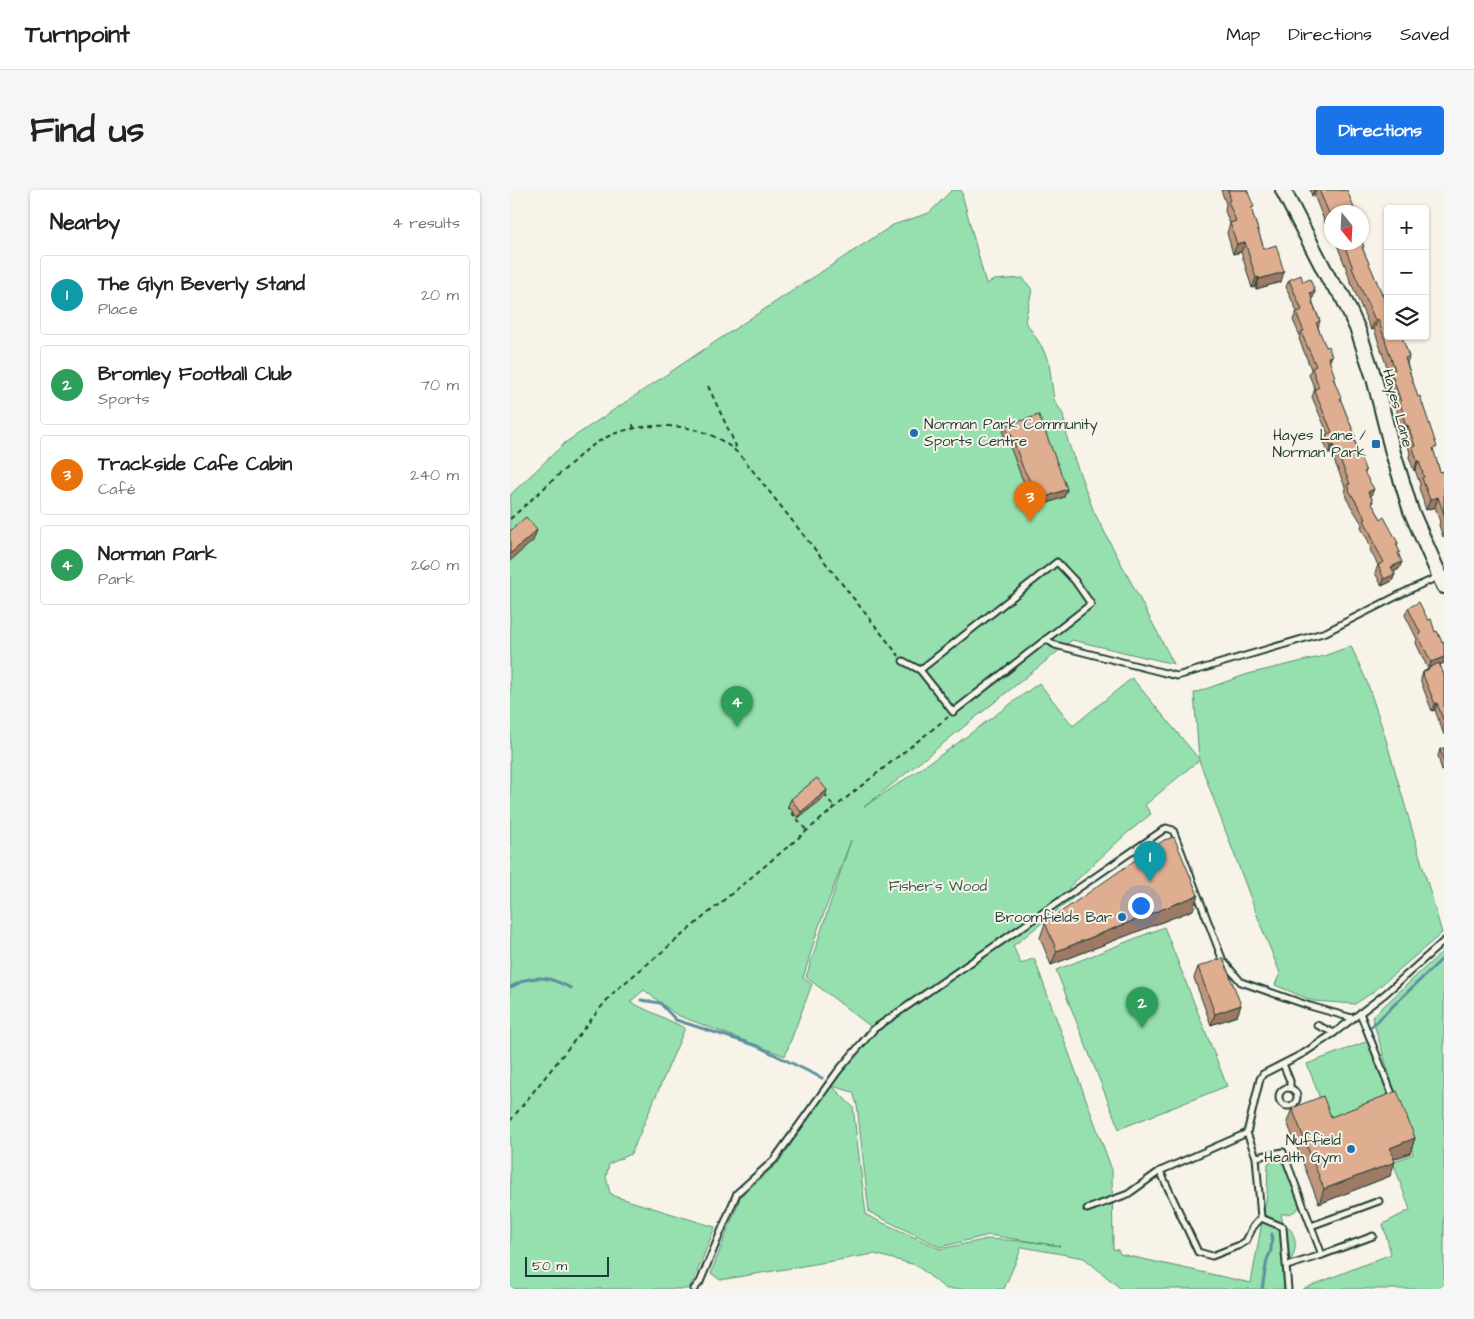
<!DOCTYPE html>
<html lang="en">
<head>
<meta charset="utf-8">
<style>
  :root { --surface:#fff; --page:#f6f6f6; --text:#222; --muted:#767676; --line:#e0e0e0; --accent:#1a73e8 }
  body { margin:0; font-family:"Architects Daughter",sans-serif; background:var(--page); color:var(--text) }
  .controls { position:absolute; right:15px; top:15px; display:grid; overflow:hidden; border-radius:5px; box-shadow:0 1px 4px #0004 }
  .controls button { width:45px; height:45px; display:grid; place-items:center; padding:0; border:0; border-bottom:1px solid var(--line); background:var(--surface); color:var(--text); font:25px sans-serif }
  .compass { position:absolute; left:814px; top:15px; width:45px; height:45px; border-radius:50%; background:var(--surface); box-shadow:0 1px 4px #0004; rotate:162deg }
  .scale { position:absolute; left:15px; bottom:12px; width:84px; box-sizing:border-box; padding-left:5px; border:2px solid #1f3d34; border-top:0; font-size:14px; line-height:18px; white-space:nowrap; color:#1f3d34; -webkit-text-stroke:4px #f7f3e8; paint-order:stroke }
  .you { position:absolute; left:630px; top:715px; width:18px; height:18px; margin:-12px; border:4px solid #fff; border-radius:50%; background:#1a73e8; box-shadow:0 0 0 8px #1a73e833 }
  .badge { display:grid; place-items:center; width:32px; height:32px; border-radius:50%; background:var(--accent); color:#fff; font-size:16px; font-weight:700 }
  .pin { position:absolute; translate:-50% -41px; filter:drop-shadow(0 1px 2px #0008) }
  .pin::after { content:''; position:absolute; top:26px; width:18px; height:15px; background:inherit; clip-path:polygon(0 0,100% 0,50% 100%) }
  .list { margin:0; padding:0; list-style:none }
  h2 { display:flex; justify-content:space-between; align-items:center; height:65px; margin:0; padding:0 20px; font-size:21px }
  h2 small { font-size:16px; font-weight:400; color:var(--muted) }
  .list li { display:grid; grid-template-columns:32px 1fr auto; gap:15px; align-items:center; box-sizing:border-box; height:80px; margin:0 10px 10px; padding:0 10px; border:1px solid var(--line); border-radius:5px }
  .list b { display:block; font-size:19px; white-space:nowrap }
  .list p { margin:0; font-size:16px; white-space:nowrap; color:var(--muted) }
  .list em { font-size:16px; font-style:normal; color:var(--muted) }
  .icon { flex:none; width:28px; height:28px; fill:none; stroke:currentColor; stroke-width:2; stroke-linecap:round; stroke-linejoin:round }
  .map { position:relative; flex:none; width:934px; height:1099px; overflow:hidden; border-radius:5px }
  header { display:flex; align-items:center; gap:30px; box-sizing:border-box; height:70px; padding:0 25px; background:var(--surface); border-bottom:1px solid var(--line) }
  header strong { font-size:24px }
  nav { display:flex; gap:28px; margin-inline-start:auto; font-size:18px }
  .intro { display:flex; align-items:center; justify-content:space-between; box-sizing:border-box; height:120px; padding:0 30px }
  h1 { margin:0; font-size:35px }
  .button { padding:12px 22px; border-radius:5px; background:var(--accent); color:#fff; font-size:18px; font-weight:700 }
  main { display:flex; gap:30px; padding:0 30px }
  aside { flex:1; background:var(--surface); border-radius:5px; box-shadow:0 1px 4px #0004 }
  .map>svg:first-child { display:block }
  .green { fill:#96e0af; stroke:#5a8e72; fill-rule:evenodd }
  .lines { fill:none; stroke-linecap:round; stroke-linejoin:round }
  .stream { stroke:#5d8f9f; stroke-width:3 }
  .service-casing { stroke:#1f3d34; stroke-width:9 }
  .secondary-casing { stroke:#1f3d34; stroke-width:18 }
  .path { stroke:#1f3d34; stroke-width:2; stroke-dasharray:5 4; stroke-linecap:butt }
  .service { stroke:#f7f3e8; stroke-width:5 }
  .secondary { stroke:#f7f3e8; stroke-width:14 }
  .wall { fill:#c0967d; stroke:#1f3d34 }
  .shaded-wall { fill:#9c7a66; stroke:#1f3d34 }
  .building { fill:#dfae91; stroke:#1f3d34 }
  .poi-dot { fill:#1f6fb2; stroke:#f7f3e8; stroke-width:2 }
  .labels { text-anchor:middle; stroke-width:4; stroke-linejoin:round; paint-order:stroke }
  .street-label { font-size:15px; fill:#1f3d34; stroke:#f7f3e8 }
  .poi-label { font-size:15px; fill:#1f3d34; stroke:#f7f3e8; text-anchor:end }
  .park-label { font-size:15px; fill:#375e4d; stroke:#f7f3e8 }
</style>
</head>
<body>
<header>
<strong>Turnpoint</strong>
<nav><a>Map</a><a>Directions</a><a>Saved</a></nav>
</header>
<div class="intro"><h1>Find us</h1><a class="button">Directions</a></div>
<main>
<aside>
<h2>Nearby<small>4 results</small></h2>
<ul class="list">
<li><span class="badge" style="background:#0f9aa8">1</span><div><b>The Glyn Beverly Stand</b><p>Place</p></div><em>20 m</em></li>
<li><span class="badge" style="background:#2e9e5b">2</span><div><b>Bromley Football Club</b><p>Sports</p></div><em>70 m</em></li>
<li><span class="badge" style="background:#e8710a">3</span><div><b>Trackside Cafe Cabin</b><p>Café</p></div><em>240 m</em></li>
<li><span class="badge" style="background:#2e9e5b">4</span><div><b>Norman Park</b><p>Park</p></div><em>260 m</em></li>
</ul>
</aside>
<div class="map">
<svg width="934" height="1099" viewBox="0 0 934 1099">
  <rect width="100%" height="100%" fill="#f7f3e8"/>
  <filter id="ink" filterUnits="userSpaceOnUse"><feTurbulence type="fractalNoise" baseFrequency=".02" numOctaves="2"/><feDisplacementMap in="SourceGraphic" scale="10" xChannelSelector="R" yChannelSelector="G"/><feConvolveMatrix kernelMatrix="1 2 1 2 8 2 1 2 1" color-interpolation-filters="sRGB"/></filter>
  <g filter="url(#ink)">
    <!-- green -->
    <g class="green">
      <path d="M442,0H451L476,94L484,90L513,88L522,100L515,131L532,157L539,173L544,210L553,224L558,252L584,322L664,474L562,450L354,617L438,560L529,493L563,536L622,488L689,569L684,503L738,484L814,466L841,456L857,492L874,543L932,743L863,802L845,814L803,811L765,795L770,783L753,741L689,570L635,615L641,624L616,644L558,698L567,705L503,756L511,774L524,768L602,980L603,1059L608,1060L610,1064L741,1093L757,1004L758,973C763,972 768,970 773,973C776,979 780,985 782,991C784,994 783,996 784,999C785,1001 787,1003 788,1006C794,1019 783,1025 771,1024L773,1034C789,1041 789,1066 775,1076L774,1099H611L574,1068L512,1057L494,1099H436L406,1075L364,1064L210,1090L201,1083L231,1006L269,972L321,895L318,889L360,836L296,787L341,650L308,739L293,788L302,794L275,866L167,825L134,800L120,812L175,838L121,964L99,974L96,987L100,1003L107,1007L205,1037L184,1090L178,1099H0V305L56,252L238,130L383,35L419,23ZM322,896L343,902L347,915L359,1022L430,1057L479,1045L550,1056L515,1051L478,1049L430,1059L356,1025L343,917Z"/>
      <path d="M654,737L717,896L609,939L546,780Z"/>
      <path d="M934,760V1099H793L881,1064L873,1034L900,1020L883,972L903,964L862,827Z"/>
      <path d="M858,851L881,913L820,935L797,874Z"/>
    </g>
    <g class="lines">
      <!-- stream -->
      <g class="stream">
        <path d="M0,797C5,796 9,792 15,790C34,785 44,790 61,798"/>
        <path d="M131,810L150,813L166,830L247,856L312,888"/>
        <path d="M861,837L932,769"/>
        <path d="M752,1099L757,1070L761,1060L762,1044"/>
      </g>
      <!-- service casing -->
      <g class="service-casing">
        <g id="service">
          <path d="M547,372L565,391L581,414L443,522L410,480Z"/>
          <path d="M536,449L545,455L667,486L816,442L901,399L928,387"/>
          <path d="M393,471L410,480"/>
          <path d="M850,823L884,909"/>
          <path d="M807,835L824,843"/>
          <path d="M773,874L780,891V898"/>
          <circle cx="778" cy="907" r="9"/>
          <path d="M737,943L650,981L688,1062L702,1066L730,1055L736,1051L743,1037L751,1028"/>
          <path d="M746,967L773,962L812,1065L863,1046"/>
          <path d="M577,1019L618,1004L650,981"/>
          <path d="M801,1036L869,1011"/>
          <path d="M777,1076L812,1065"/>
          <path d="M184,1099L190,1092L227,1003L264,970L328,881L364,839L656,638L663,640L713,771L731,792L800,816L842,828"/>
          <path d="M778,1099L773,1037L751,1028L746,967L737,943L750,889L753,884L794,863L824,843L875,804L934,751"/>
        </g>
      </g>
      <!-- secondary casing -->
      <g class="secondary-casing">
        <path id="secondary" d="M773,0L820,91L832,105L848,140L864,188L883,263L901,321L934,396"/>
      </g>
      <!-- path -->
      <g class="path">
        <path d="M198,196L226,256L224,259"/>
        <path d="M124,239L123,235L127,232"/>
        <path d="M0,329C18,313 36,296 54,280C66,269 78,257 93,249C120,234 164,232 193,242C208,247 221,256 232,267L389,466"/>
        <path d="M314,604L325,618"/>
        <path d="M281,616L278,618L297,641"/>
        <path d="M0,931L96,811L105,801L341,604L438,527"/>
      </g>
      <!-- service -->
      <use href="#service" class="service"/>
      <!-- secondary -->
      <use href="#secondary" class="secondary"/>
    </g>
    <!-- wall -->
    <g class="wall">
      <path d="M711,0H737L742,22L754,59L771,92L746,99L745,97L742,98L731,62L723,64L717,43L720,34L715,21L716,14Z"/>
      <path d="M800,0H831L845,21V22H822V43L820,40H818L804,5L802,6Z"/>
      <path d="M826,52H852L853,60L899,167L897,173L924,263L930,282L934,281V346L933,347L929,335L930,332L925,317L916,320L909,298L910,294L905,280L904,281L899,267L900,263L895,245L892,246L888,233L889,230L887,222V220L878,191L880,186L864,139L861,140L839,88V86Z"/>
      <path d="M779,90L805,101L802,108L803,113L810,131L808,137L830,209L845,246L844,249L855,284L861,307L863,311L862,314L871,329L888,353L887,355L889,365V379L884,382L885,384L882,391L872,396L865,383L868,375L860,360L861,358L858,353L859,352L851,338L852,334L836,308L837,306L835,303L836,299L821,263L819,264L814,252L816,245L818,244L802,207L805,199L799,185L801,179L789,149L790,146L783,130L786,123L787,122L776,97Z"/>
      <path d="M495,236L557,299L554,307L527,317L511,286L498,251L496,252L493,243Z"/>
      <path d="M898,418L925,442L932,452L934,451V473L930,475L934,485V545L925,520L922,521L911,492V489L913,482L918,479L906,453L907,449L895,425Z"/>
      <path d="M934,558V580L932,581L928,566L930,559Z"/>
      <path d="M315,607L288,628L278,616L281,609Z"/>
      <path d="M683,720L541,775L530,748L535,733Z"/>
      <path d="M688,777L731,815L727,826L701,835L684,788Z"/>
      <path d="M782,918L905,948L900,963L884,969L880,986L809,1014L777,932Z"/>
    </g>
    <!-- shaded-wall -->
    <g class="shaded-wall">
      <path d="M804,0H806L804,5L802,6Z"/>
      <path d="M822,32V36L820,40H818Z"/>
      <path d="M735,52L731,62L723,64L727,54Z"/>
      <path d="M774,82L771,92L746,99L749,89Z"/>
      <path d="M749,87L745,97L742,98L746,88Z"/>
      <path d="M805,101L803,108L797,111L800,103Z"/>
      <path d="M868,129L864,139L861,140L865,130Z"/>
      <path d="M822,166L819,173L818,167Z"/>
      <path d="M898,235L895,245L892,246L896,236Z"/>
      <path d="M499,244H501L498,251L496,252Z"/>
      <path d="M824,255L821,263L819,264L821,256Z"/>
      <path d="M907,271H909L905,280L904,281Z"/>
      <path d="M557,299L554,307L527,317L530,309Z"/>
      <path d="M864,299L861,306L856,310L858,302Z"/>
      <path d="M928,307L925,317L916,320L920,310Z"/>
      <path d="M27,340L23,351L0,371V364Z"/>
      <path d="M892,372L889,379L879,384L881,377Z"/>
      <path d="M885,384L882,391L872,396L874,389Z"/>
      <path d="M934,467V473L919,479V478L921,472Z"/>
      <path d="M927,513L925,520L922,521L925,514Z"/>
      <path d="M317,600L315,607L288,628L291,622Z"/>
      <path d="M688,705L683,720L541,775L547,761Z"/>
      <path d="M731,815L727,826L701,835L705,824Z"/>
      <path d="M905,948L900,963L875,972L880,958Z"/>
      <path d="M885,972L880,986L809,1014L814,999Z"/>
    </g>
    <!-- building -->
    <g class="building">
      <path d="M718,0H737L744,17L741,18L754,59L766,55L774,82L749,89V87L746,88L735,52L727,54L720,33L726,31L718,11L720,10L719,6H720Z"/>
      <path d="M809,0H831L832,1L837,0L845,21L842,22H822V30Z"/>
      <path d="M852,51L854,57H852L878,118V146H892L899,167L895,168L908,207L910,206L927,257L923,258L930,282L934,281V324L928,307L920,310L912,288L914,287L909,271H907L903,257L905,256L898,235L896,236L892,223H893L890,212H891L881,182L885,180L868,129L865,130L842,78H843L833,52H852Z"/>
      <path d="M791,85L793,92L800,89L805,101L800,103L803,111L802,112L810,131L806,133L816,157L818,156L822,166L818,167L825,187L823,188L831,207L830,208L845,246L843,247L856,282H854L864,299L858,302L863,311L861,312L871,329L874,327L888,353L886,354L890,362L888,363L892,372L881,377L885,384L874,389L868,375L874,372L863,352L864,351L861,346H862L854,330L856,329L839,300H840L837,295L840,294L824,255L821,256L816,245L822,242L804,200L809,197L802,178L806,176L791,142L794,141L786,123L792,120L779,90Z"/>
      <path d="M529,225L557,299L530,309L513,278L501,244H499L495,236Z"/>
      <path d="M16,327L27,340L0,364V341Z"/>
      <path d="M909,412L918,430L921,429L925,442L927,441L932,452L934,451V467L921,472L908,445L911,444L898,418Z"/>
      <path d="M929,473L934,485V532L927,513L925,514L913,485H914L913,482L919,479V478Z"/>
      <path d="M934,558V573L930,559Z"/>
      <path d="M307,588L317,600L291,622L281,609Z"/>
      <path d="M664,647L688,705L547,761L535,733L654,650Z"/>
      <path d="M713,768L731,815L705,824L688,777Z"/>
      <path d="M887,901L905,948L880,958L885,972L814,999L782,918L813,906L821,927Z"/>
    </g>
  </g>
  <!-- markers -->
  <g class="poi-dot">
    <circle cx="404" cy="243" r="5"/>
    <rect x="861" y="249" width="10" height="10" rx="2.5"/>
    <circle cx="612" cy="727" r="5"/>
    <circle cx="841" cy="959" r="5"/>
  </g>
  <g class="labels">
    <!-- street labels -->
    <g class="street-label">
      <text transform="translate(888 218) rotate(75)" y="5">Hayes Lane</text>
    </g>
    <!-- poi labels -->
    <g class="poi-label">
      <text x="414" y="239" text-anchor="start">Norman Park Community<tspan x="414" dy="17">Sports Centre</tspan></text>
      <text x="856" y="250">Hayes Lane /<tspan x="856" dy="17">Norman Park</tspan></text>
      <text x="602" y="732">Broomfields Bar</text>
      <text x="831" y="955">Nuffield<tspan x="831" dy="17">Health Gym</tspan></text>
    </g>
    <!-- park labels -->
    <g class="park-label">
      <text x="428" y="701">Fisher's Wood</text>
    </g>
  </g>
</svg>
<div class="controls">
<button>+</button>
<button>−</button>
<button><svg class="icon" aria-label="layers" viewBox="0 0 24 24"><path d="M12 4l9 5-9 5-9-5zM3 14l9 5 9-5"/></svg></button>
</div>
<svg class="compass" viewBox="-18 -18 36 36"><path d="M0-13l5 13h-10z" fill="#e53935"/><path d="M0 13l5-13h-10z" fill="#767676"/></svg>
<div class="scale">50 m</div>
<div class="you"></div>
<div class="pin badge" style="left:640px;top:692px;background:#0f9aa8">1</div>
<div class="pin badge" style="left:632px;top:838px;background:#2e9e5b">2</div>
<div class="pin badge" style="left:520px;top:332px;background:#e8710a">3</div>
<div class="pin badge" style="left:227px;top:537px;background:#2e9e5b">4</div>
</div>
</main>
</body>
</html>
